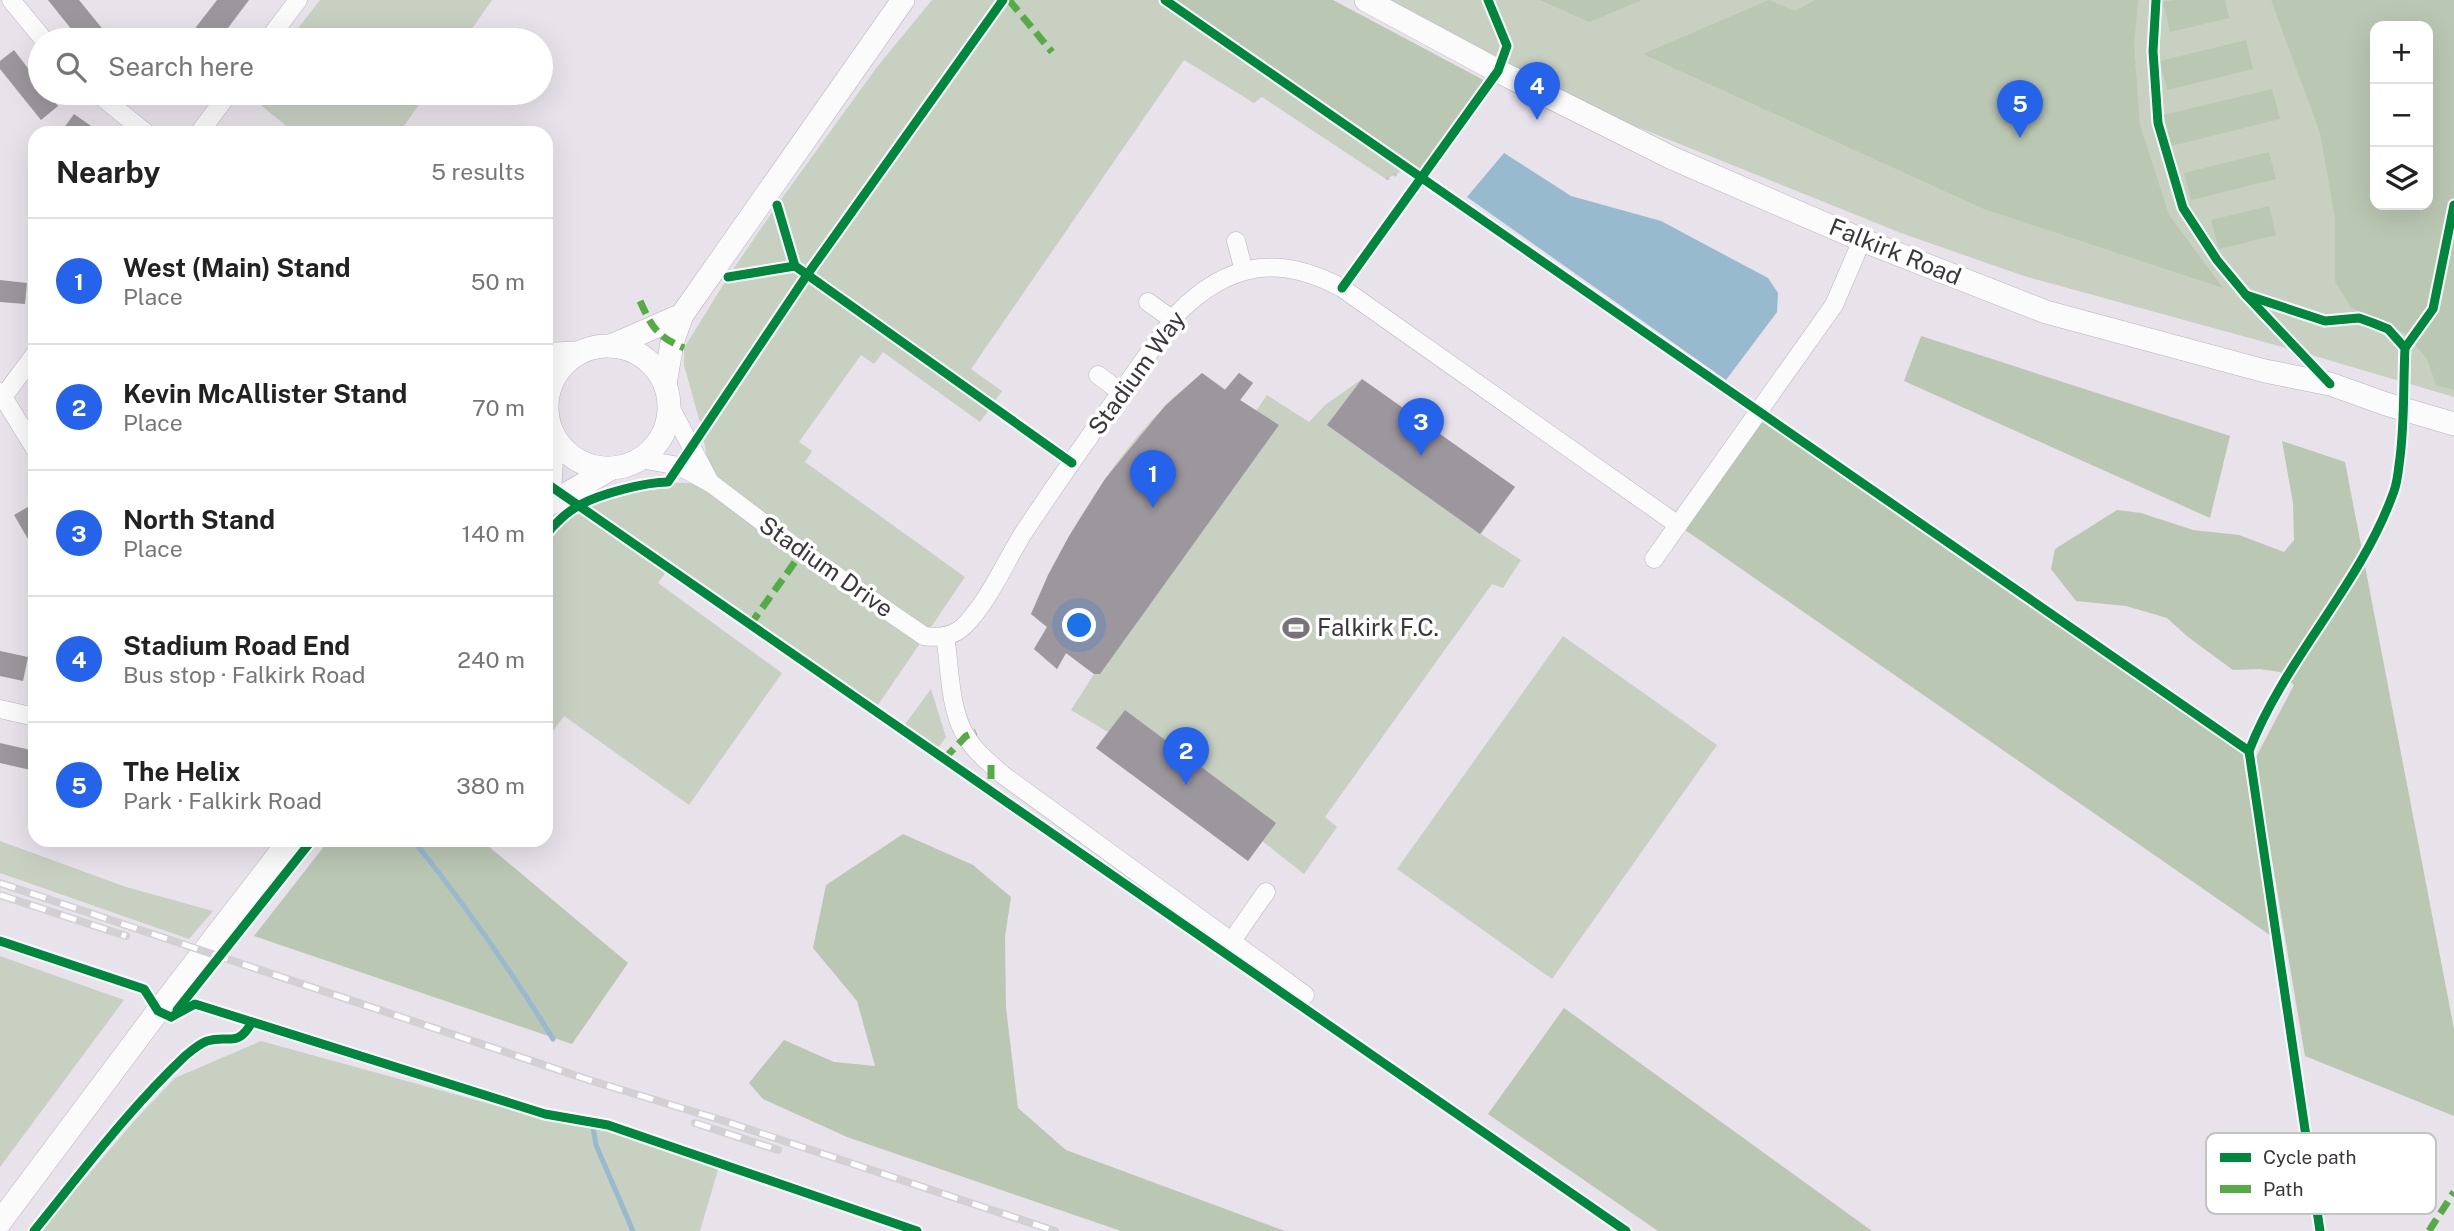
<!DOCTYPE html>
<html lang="en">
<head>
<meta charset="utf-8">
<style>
  :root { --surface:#fff; --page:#f2f2f2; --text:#222; --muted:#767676; --line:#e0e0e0; --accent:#2563eb }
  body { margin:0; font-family:"Public Sans",sans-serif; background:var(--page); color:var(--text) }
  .controls { position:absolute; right:21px; top:21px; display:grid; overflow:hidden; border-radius:14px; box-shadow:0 7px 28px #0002 }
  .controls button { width:63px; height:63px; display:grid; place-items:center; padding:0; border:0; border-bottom:2px solid var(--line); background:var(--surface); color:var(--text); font:35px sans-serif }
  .you { position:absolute; left:1080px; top:626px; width:24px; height:24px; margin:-18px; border:5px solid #fff; border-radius:50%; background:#1a73e8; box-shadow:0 0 0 10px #1a73e833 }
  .badge { display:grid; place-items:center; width:46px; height:46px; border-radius:50%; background:var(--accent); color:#fff; font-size:23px; font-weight:700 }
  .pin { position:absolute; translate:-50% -58px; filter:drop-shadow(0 2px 4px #0008) }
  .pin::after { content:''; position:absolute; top:37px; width:24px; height:21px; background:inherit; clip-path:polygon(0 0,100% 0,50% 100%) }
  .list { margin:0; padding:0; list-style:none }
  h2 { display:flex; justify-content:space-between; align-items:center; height:91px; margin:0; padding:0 28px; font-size:30px }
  h2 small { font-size:23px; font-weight:400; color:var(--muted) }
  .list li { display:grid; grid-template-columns:46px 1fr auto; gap:21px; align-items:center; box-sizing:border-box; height:126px; padding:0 28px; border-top:2px solid var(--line) }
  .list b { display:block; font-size:26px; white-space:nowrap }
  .list p { margin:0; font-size:23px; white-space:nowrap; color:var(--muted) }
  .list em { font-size:23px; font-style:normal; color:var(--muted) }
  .icon { flex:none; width:38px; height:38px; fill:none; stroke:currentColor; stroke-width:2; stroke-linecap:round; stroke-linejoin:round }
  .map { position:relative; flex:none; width:2454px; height:1231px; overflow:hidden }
  .search { position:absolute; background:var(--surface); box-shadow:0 7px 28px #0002; left:28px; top:28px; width:525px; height:77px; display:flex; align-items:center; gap:18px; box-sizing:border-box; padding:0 24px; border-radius:38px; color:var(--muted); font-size:26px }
  .panel { position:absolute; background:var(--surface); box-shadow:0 7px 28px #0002; left:28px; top:126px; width:525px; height:721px; border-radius:21px }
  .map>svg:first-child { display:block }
  .green { fill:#c8d0c2; fill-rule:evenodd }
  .forest { fill:#bac7b3; fill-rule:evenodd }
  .water { fill:#97bacf }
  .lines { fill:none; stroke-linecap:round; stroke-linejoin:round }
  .stream { stroke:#97bacf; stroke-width:5 }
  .building { fill:#9c979d }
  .minor-casing { stroke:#b7b3b8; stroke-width:19 }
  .major-casing { stroke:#b7b3b8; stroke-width:24 }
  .path { stroke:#c7c5c8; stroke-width:3.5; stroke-dasharray:3.5 5; stroke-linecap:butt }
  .minor { stroke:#fcfbfc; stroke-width:18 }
  .major { stroke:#fcfbfc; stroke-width:23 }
  .rail-casing { stroke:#d2d0d3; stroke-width:8 }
  .rail { stroke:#fff; stroke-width:5; stroke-dasharray:16; stroke-linecap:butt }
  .quiet { stroke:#55ac46; stroke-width:7; stroke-dasharray:14 7; stroke-linecap:butt }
  .cycleway-casing { stroke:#fff; stroke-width:13 }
  .cycleway { stroke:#00873e; stroke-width:9 }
  .labels { text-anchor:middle; stroke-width:7; stroke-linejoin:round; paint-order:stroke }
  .street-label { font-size:24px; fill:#3b363c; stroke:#fff }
  .poi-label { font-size:24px; fill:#3b363c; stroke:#fff; text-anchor:start }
  .key { fill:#fff; stroke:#c4c3c4; stroke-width:2 }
  .key-label { font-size:19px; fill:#3b363c }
</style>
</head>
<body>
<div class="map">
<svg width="2454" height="1231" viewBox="0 0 2454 1231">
  <rect width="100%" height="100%" fill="#e8e2ea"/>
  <!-- green -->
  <g class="green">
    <path d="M320,0H492L464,40H289Z"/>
    <path d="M932,0H1164L1408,168L1386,179L1262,97L1254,103L1184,60L971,369L1002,391L980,422L883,352L874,364L861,355L799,442L812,451L805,462L965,577L874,711L668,569L658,583L782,673L689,805L564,716L546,740V535L578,506L590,500L655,482L712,484L702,430L684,365V348L728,277L777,205L877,67Z"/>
    <path d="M1383,0H2454V397L2301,352L2024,276L1901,233L1498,71ZM2375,26H2428V205H2375Z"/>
    <path d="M249,93H427L399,133H295L248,95Z"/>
    <path d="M1202,373L1225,389L1239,373L1253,383L1240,401L1256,411L1267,395L1309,422L1325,405L1362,379L1515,487L1481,534L1521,560L1503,588L1492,584L1325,817L1337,827L1304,874L1262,841L1248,861L1096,748L1108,732L1071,710L1094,674L1066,653L1057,669L1034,649L1047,627L1031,614C1064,539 1107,465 1165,406C1176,394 1190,384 1202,373Z"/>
    <path d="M1563,636L1717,745L1552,979L1397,869Z"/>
    <path d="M931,689L946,737L936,751L903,727Z"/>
    <path d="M0,841L126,887L213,911L189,939L0,873Z"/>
    <path d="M0,956L124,1000L0,1167Z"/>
    <path d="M261,1041L537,1117L592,1122L720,1163L700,1231H40L136,1119L175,1078Z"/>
  </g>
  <!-- forest -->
  <g class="forest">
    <path d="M1164,0H1333L1489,83L1421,177Z"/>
    <path d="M1540,0H1642L1589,22Z"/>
    <path d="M1769,0L1795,11L1815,0H2138L2134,46L2140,125L2169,215L2223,288L1984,209L1643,54Z"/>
    <path d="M2173,0H2225L2229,18L2170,32L2163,2Z"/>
    <path d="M2271,0H2454V390L2436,385L2427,359L2405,333L2351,308L2335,281V219L2320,133ZM2375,26H2428V205H2375Z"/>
    <path d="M2246,40L2253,69L2167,90L2160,61Z"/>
    <path d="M2272,89L2280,119L2171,146L2164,115Z"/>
    <path d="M2269,152L2276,179L2191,200L2184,173Z"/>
    <path d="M2269,206L2276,235L2219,249L2211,220Z"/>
    <path d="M1921,336L2230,436L2210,518L1904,381Z"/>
    <path d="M1760,410L2249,751L2277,940L1678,525Z"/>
    <path d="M2282,441L2345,462L2454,1029V1116L2305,1056L2255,759L2294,685L2280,672L2260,669L2233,670L2188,637L2167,618L2126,606L2076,601L2051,569L2055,549L2117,510L2141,513L2193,530L2239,535L2284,552L2294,540L2293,503Z"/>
    <path d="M903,834L973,865L1011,897L1005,937L1006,1008L1018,1108L1066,1150L1285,1231H1121L847,1137L763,1099L749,1083L784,1040L834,1062L875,1066L857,1001L813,948L826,885Z"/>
    <path d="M329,840H481L628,963L572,1044L254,936Z"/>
    <path d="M1564,1008L1872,1231H1658L1488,1114Z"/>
  </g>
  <!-- water -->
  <path class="water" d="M1504,153L1571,196L1661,221L1768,278L1778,293L1777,312L1726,380L1467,197Z"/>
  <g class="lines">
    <!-- stream -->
    <g class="stream">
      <path d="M33,232L35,235"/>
      <path d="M413,840C464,903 510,969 553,1039"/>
      <path d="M592,1122L596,1145L633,1231"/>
    </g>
  </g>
  <!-- building -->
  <g class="building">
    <path d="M48,0H79L105,32L95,40H80Z"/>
    <path d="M217,0H249L219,40H186Z"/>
    <path d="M14,50L40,84V93H48L58,106L41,120L0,69V61Z"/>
    <path d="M144,93H167L158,104Z"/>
    <path d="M74,114L101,133H63L61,132Z"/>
    <path d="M0,280L27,283L25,304L0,302Z"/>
    <path d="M1202,373L1225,390L1239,373L1253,383L1240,400L1279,425L1100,674H1094L1066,653L1057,669L1034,649L1047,627L1031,614L1048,575L1069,536L1105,479L1165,406Z"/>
    <path d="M1362,379L1515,487L1480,534L1327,425Z"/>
    <path d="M33,504L35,507V551L14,515Z"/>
    <path d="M0,651L28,657L23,681L0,676Z"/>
    <path d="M1125,710L1276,823L1248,861L1096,748Z"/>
    <path d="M0,743L35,751V771L0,763Z"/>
  </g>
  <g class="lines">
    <!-- minor casing -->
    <g class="minor-casing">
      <g id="minor">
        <path d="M11,0L44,40"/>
        <path d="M268,40L298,0"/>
        <path d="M97,93L146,133"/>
        <path d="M199,133L229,93"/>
        <path d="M1236,241L1244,271"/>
        <path d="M1148,302L1173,320"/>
        <path d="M546,352L585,350"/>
        <path d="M1098,375L1122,393"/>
        <path d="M0,392L35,449"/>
        <path d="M0,401L35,354"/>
        <path d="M669,405L710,482"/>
        <path d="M546,413L547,414"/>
        <path d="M640,459L679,466L712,484L802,552L924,636C938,638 953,637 964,626C989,601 1005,562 1024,532C1073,458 1125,386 1177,314C1228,262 1279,254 1342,288L1678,525L1834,305L1862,240"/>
        <path d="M1654,559L1678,525"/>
        <path d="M945,636C950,666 949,703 963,731C972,749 988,762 1003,775L1305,995"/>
        <path d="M0,709L35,717"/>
        <path d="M1231,942L1266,892"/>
      </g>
    </g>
    <!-- major casing -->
    <g class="major-casing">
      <g id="major">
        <path d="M1366,0L1498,71L1672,158L1862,240L2046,312L2265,371L2330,384L2386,404L2454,424"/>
        <circle cx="608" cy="407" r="61"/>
        <path d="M611,346L682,315"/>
        <path d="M665,384L672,343L682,315L903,0"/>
        <path d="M549,502L553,434"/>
        <path d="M546,506L610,469"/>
        <path d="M0,1222L158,1011L290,840"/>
      </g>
    </g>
    <!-- path -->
    <path class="path" d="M1386,179L1408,168"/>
    <!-- minor -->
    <use href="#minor" class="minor"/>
    <!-- major -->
    <use href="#major" class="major"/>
    <!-- rail casing -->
    <g class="rail-casing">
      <g id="rail">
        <path d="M0,883L589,1080L721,1120L1055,1231"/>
        <path d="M0,895L126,936"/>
        <path d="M695,1123L778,1150"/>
      </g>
    </g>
    <!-- rail -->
    <use href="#rail" class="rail"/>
    <!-- quiet -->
    <g class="quiet">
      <path d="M1009,0L1052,52"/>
      <path d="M640,301C652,327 656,336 684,348"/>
      <path d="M750,625L802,552"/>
      <path d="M944,759L966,736L976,732"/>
      <path d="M991,765V792"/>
      <path d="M2429,1231L2454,1192"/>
    </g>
    <!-- cycleway casing -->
    <g class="cycleway-casing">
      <g id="cycleway">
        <path d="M1165,0L2249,751"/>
        <path d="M2156,0L2153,51L2158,123L2183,208L2217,260L2246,295L2330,384"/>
        <path d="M795,266L1072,463"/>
        <path d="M728,277L795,266L777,205"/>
        <path d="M1342,288L1498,71L1507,46L1488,0"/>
        <path d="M2246,295L2325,321L2359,318L2373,323L2388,329L2405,348C2403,387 2405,426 2399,465C2398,474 2397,483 2394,491C2361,585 2285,658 2249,751L2320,1231"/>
        <path d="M2405,348L2433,309L2454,205"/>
        <path d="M546,483L1626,1231"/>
        <path d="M546,535C554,524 568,511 580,505C599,494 646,482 668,482L807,275L1003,0"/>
        <path d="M0,941L144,989L158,1011L171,1017"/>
        <path d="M177,1010L312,840"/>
        <path d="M171,1017L195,1004L545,1114L608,1125L917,1231"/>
        <path d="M34,1231C82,1172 129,1109 185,1056C191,1051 199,1044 207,1041C229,1034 237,1049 252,1022"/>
      </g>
    </g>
    <!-- cycleway -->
    <use href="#cycleway" class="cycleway"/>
  </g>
  <!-- icons -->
  <defs>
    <g id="stadium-bare" transform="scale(2.1)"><path d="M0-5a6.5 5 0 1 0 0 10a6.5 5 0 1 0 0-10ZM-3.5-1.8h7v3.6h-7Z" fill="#787279" stroke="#fff" stroke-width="2.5" paint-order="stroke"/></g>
  </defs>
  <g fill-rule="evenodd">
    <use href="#stadium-bare" x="1296" y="628"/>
  </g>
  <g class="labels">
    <!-- street labels -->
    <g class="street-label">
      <text transform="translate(1895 252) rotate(22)" y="8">Falkirk Road</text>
      <text transform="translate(1137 373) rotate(-54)" y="8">Stadium Way</text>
      <text transform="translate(826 567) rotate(35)" y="8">Stadium Drive</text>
    </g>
    <!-- poi labels -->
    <g class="poi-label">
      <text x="1317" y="636">Falkirk F.C.</text>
    </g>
  </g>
  <!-- legend -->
  <rect x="2206" y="1133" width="230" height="81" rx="10" class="key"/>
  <rect x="2220" y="1153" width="31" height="9" fill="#00873e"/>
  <rect x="2220" y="1185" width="31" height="8" fill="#55ac46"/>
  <g class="key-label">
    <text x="2263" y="1164">Cycle path</text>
    <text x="2263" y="1196">Path</text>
  </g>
</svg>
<div class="controls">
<button>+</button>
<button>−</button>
<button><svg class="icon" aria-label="layers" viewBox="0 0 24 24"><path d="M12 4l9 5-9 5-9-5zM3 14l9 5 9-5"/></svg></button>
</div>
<div class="you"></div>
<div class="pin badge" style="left:1153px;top:508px">1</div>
<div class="pin badge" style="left:1186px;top:785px">2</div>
<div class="pin badge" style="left:1421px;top:456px">3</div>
<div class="pin badge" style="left:1537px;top:120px">4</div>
<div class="pin badge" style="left:2020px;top:138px">5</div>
<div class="search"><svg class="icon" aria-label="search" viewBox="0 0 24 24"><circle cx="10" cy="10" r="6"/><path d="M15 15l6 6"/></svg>Search here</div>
<section class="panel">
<h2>Nearby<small>5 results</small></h2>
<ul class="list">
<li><span class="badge">1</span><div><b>West (Main) Stand</b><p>Place</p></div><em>50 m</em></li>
<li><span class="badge">2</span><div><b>Kevin McAllister Stand</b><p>Place</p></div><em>70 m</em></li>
<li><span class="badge">3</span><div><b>North Stand</b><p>Place</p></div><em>140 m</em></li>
<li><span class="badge">4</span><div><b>Stadium Road End</b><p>Bus stop · Falkirk Road</p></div><em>240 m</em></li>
<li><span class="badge">5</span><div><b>The Helix</b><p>Park · Falkirk Road</p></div><em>380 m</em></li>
</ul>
</section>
</div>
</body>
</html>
